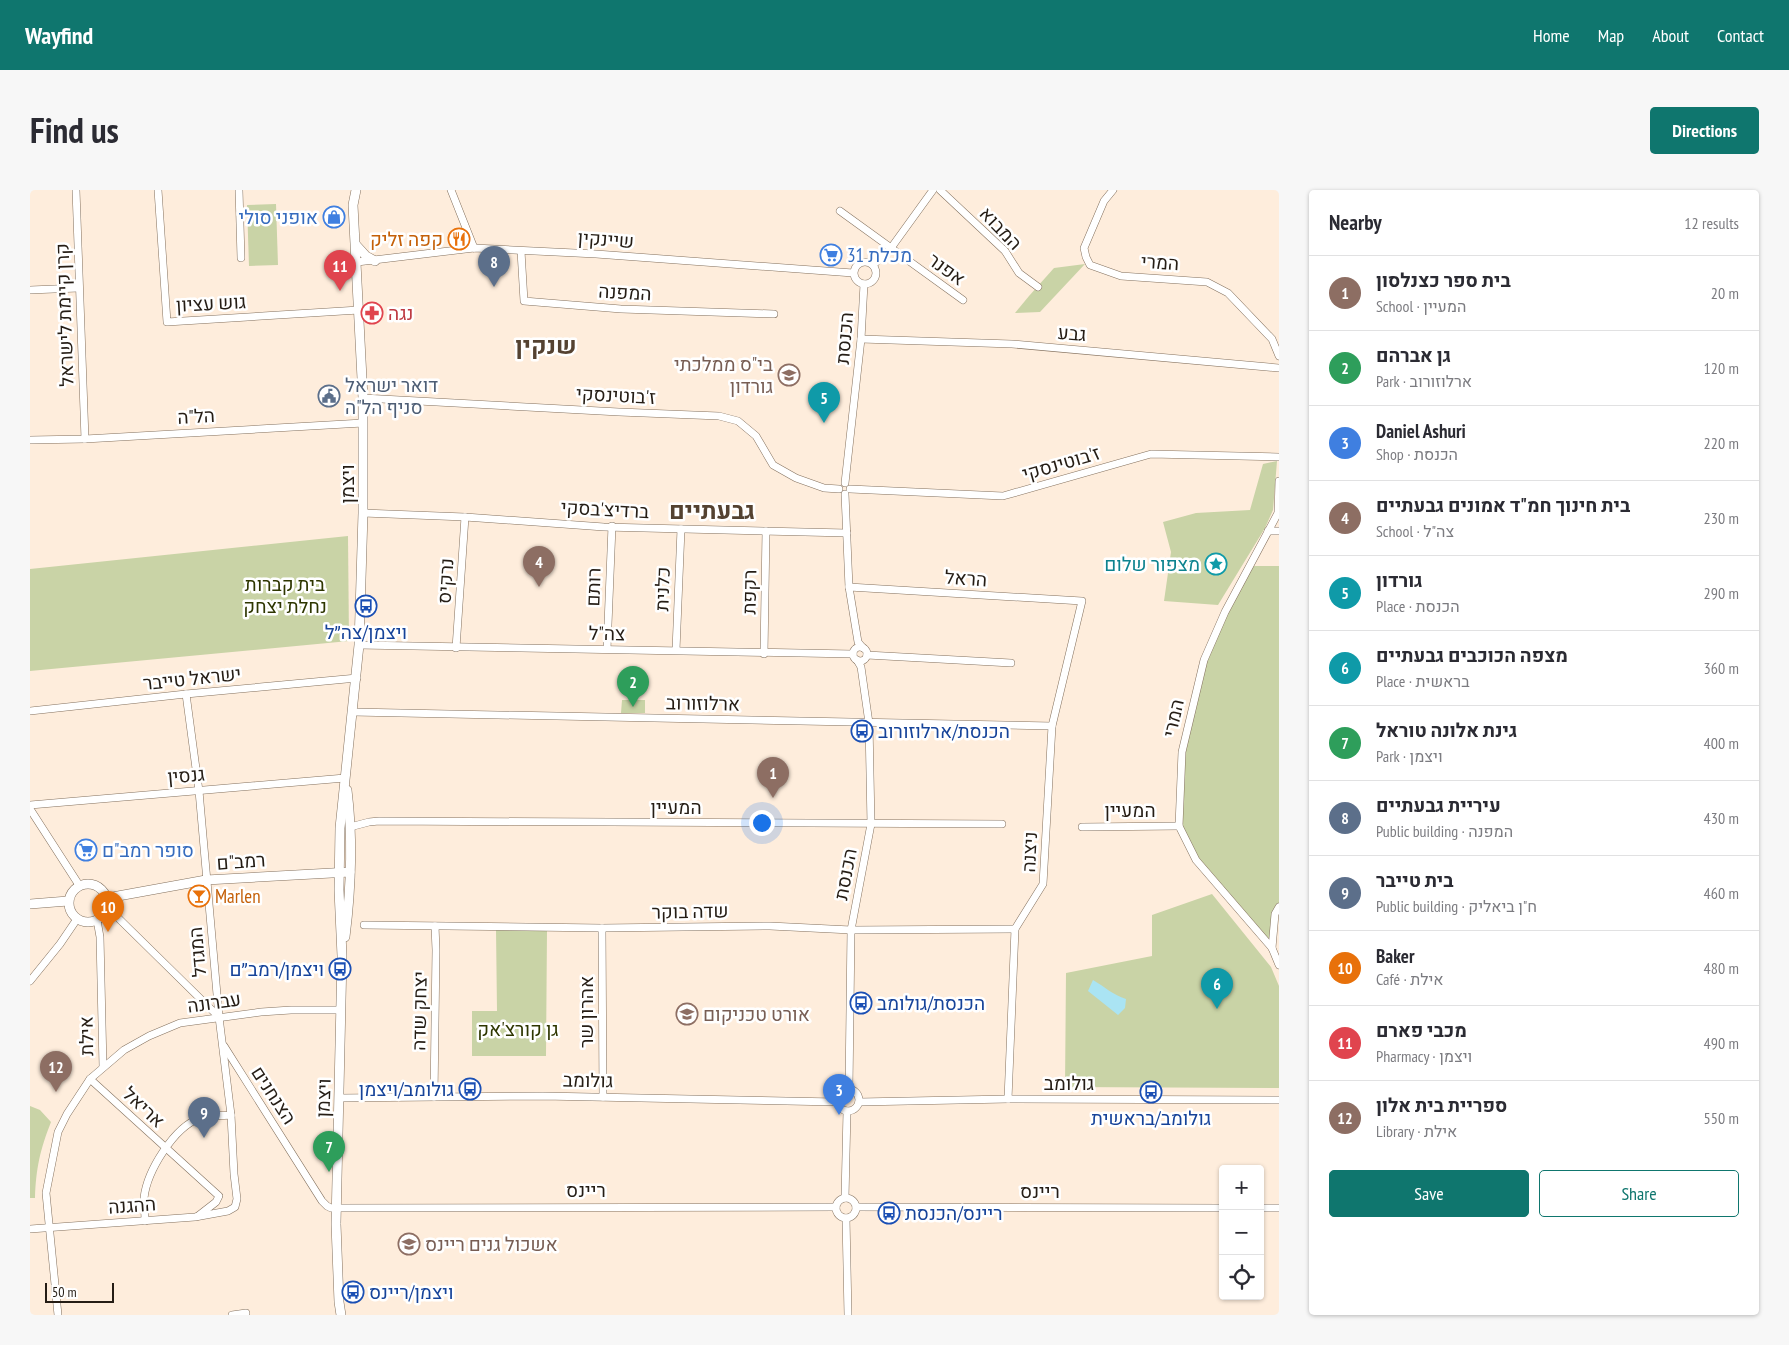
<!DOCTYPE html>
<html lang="en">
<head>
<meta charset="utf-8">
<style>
  :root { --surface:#fff; --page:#f7f7f7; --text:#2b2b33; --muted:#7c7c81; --line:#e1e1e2; --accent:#0f766e }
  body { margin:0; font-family:"PT Sans Narrow",Heebo,sans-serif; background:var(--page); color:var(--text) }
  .controls { position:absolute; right:15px; bottom:15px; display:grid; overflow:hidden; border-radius:5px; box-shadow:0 1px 4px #0004 }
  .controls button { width:45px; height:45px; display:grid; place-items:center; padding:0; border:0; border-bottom:1px solid var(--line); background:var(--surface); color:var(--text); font:25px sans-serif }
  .scale { position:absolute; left:15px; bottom:12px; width:69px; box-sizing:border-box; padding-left:5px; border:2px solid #251d15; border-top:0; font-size:14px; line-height:18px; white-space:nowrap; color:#251d15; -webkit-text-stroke:4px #fff; paint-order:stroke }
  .you { position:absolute; left:731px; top:632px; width:18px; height:18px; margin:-12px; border:4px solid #fff; border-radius:50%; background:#1a73e8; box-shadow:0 0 0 8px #1a73e833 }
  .badge { display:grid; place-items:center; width:32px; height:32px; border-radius:50%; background:var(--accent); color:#fff; font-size:16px; font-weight:700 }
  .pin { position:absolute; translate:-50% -41px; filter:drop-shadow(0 1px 2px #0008) }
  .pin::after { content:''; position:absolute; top:26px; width:18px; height:15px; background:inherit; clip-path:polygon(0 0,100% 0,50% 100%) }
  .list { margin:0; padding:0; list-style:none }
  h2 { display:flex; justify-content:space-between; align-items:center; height:65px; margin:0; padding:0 20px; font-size:21px }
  h2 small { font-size:16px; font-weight:400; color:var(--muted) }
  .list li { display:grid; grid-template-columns:32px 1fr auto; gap:15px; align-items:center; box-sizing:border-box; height:75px; padding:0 20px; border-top:1px solid var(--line) }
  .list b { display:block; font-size:19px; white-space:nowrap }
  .list p { margin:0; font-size:16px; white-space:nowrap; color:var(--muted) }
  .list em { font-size:16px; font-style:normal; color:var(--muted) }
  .actions { display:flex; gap:10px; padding:15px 20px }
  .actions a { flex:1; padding:11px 0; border:1px solid var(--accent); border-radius:5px; text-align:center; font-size:18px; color:var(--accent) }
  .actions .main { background:var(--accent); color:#fff }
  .icon { flex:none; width:28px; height:28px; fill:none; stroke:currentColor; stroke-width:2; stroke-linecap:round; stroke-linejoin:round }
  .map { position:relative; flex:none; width:1249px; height:1125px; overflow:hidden; border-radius:5px }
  header { display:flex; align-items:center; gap:30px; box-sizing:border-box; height:70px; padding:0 25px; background:var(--accent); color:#fff }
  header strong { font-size:24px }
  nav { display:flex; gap:28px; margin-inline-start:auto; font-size:18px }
  .intro { display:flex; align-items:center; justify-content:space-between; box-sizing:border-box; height:120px; padding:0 30px }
  h1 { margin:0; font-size:35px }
  .button { padding:12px 22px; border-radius:5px; background:var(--accent); color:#fff; font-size:18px; font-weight:700 }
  main { display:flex; gap:30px; padding:0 30px }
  aside { flex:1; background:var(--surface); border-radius:5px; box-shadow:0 1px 4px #0004 }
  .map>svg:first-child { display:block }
  .green { fill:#c9d3a6 }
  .water { fill:#aae4f3 }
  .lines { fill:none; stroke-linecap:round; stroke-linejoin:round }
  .minor-casing { stroke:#84715e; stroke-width:8 }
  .tertiary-casing { stroke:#84715e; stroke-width:10 }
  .minor { stroke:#fff; stroke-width:7 }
  .tertiary { stroke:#fff; stroke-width:9 }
  .labels { text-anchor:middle; stroke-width:5; stroke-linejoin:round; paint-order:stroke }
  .shop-label { font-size:19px; fill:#366cbe; stroke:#fff; text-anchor:start }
  .street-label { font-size:19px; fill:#251d15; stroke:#fff }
  .food-label { font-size:19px; fill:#c56008; stroke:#fff; text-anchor:end }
  .health-label { font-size:19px; fill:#be3a42; stroke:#fff; text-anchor:start }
  .education-label { font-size:19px; fill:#785e54; stroke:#fff; text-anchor:start }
  .service-label { font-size:19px; fill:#4e5e75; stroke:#fff; text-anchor:start }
  .culture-label { font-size:19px; fill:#0d838f; stroke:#fff; text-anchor:end }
  .park-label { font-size:19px; fill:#2e3600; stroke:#fff }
  .transit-label { font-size:19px; fill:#164399; stroke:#fff; text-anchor:start }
  .district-label { font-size:24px; font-weight:bold; fill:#544231; stroke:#fff }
</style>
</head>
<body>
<header>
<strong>Wayfind</strong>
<nav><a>Home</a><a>Map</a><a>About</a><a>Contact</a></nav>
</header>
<div class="intro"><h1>Find us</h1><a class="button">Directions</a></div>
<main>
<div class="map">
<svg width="1249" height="1125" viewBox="0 0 1249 1125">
  <rect width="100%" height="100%" fill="#feeddc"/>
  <!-- green -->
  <g class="green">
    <path d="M246,14L248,75L219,76L217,15Z"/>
    <path d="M1055,74L1010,122L985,123L999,106L1024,78Z"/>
    <path d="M1247,271L1243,320L1235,338L1188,415L1134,411L1141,362L1133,332L1166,323L1220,320L1233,274Z"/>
    <path d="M318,346L319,451L0,481V379Z"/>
    <path d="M1220,376H1249V717L1242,758L1166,670L1149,636L1152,562L1174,470Z"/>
    <path d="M592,510H615V523H591Z"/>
    <path d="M1182,704L1241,777L1249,796V898L1035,897L1036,783L1122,766V725Z"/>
    <path d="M466,739L517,740L516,866H442V821H467Z"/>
    <path d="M0,916L10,920L21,932C10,960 6,978 5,1008H0Z"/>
  </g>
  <!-- water -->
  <path class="water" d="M1063,790C1075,797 1083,805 1096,809L1095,818L1088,825L1058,801Z"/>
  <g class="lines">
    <!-- minor casing -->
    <g class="minor-casing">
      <g id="minor">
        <path d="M46,0L55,249"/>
        <path d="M128,0L137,132L329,120"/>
        <path d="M209,0L211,68"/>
        <path d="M421,0L444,58"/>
        <path d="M910,0L975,61L989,83L1008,97"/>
        <path d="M1083,0L1074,11L1054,58L1056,67L1060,75L1091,86L1177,92L1198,103L1242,149L1249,166"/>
        <path d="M810,21L933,110"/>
        <path d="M491,61L494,111L591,119L744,124"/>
        <circle cx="835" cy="83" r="11"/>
        <path d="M327,72L444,58L566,64L823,83"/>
        <path d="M843,75L861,58L903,0"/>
        <path d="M0,100L48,98"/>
        <path d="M831,149L982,154L1249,178"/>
        <path d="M333,208L589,222L689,226L708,231L726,246L743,275L766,288L794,298L809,299"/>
        <path d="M0,250L55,249L333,233"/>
        <path d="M1249,291L1248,323L1195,422L1174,470L1152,562L1149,636L1166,670L1242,758L1249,775"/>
        <path d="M815,293L831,149L834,94"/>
        <path d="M820,299L973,306L1121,264L1249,267"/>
        <path d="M815,304L819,397L828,452L833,458"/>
        <path d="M333,323L435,327L574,337L817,343"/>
        <path d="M1238,341H1249"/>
        <path d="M819,397L1052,411L1022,536L1013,694L985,739L978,909"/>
        <path d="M329,455L823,464"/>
        <circle cx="830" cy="464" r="7"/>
        <path d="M426,458L435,327"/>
        <path d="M577,459L582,336"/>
        <path d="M646,460L651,339"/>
        <path d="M734,464L736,341"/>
        <path d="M837,465L981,473"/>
        <path d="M0,521L156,504L327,488"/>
        <path d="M323,522L1022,536"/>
        <path d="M0,615L315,588"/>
        <path d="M0,619L49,695"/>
        <path d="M320,637L339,632L349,631L972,634"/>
        <path d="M1052,637L1149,636"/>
        <path d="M77,717L189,827"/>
        <path d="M67,730L70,747L73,877"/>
        <path d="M334,735L572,738L740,736L821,740L985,739"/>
        <path d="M572,738L573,907"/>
        <path d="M1242,758L1245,724L1249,717"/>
        <path d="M0,791L30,754L47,729"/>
        <path d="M194,856L292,1011L297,1016L301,1018L806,1017"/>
        <path d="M60,889L189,1006L186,1012L168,1026"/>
        <path d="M819,898L821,740L841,634L839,533L831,477L827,470"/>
        <circle cx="818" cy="910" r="11"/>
        <path d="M404,907L406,760L405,736"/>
        <path d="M309,908L513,906L806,912"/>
        <path d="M829,912L978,909L1249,910"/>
        <circle cx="816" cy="1018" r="10"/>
        <path d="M815,1008L817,921"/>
        <path d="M826,1017L1193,1018"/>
        <path d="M1230,1018H1249"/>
        <path d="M816,1028L818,1125"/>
        <path d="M115,1031C115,1023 114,1015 114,1008C117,981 144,937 170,928C179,925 191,926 201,925"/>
        <path d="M0,1039L165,1027L198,1021L205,1017L207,1009L204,984L201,925L189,827L169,601L156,504"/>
        <path d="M28,1125L16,1003L28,942L37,924L60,889L94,860L119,846L150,833L231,822L261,820H311"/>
        <path d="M202,1125L216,1123"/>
      </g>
    </g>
    <!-- tertiary casing -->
    <g class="tertiary-casing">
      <g id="tertiary">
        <path d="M326,55L336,66L345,71"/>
        <circle cx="58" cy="713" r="19"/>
        <path d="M77,708L176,690L320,682"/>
        <path d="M0,714L38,711"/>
        <path d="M315,747C321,699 323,648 317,600"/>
        <path d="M311,1125L309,1112L306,1034L312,766L309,700L310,638L329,455L333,323V208L323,15L326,0"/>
      </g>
    </g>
    <!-- minor -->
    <use href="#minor" class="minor"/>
    <!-- tertiary -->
    <use href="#tertiary" class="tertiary"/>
  </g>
  <!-- icons -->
  <defs>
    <g id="shop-ring" transform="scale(1.125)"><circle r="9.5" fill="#fff" stroke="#3f7fe0" stroke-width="1.5"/><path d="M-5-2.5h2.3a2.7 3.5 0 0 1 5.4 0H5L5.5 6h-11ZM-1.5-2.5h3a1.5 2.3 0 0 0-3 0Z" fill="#3f7fe0"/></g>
    <g id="restaurant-ring" transform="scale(1.125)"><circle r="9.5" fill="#fff" stroke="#e8710a" stroke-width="1.5"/><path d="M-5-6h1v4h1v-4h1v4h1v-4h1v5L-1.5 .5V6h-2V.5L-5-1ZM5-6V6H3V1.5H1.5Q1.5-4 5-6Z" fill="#e8710a"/></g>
    <g id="supermarket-ring" transform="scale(1.125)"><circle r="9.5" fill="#fff" stroke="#3f7fe0" stroke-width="1.5"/><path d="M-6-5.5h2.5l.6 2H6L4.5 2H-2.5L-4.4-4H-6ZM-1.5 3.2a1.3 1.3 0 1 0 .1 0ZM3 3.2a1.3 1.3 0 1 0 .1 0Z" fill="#3f7fe0"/></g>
    <g id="pharmacy-ring" transform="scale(1.125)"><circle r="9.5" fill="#fff" stroke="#e0444e" stroke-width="1.5"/><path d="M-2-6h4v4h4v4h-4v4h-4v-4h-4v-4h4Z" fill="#e0444e"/></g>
    <g id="school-ring" transform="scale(1.125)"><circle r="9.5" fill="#fff" stroke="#8d6e63" stroke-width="1.5"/><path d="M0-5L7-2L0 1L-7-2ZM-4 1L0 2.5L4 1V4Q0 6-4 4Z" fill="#8d6e63"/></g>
    <g id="civic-ring" transform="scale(1.125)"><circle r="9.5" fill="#fff" stroke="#5c6f8a" stroke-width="1.5"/><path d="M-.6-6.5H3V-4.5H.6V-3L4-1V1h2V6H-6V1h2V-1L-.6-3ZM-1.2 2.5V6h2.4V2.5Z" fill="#5c6f8a"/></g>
    <g id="sight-ring" transform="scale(1.125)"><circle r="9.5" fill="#fff" stroke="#0f9aa8" stroke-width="1.5"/><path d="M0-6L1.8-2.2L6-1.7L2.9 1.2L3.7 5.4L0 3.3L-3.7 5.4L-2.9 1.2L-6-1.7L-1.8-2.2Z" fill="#0f9aa8"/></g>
    <g id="bus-ring" transform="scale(1.125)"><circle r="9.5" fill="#fff" stroke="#1a4fb4" stroke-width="1.5"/><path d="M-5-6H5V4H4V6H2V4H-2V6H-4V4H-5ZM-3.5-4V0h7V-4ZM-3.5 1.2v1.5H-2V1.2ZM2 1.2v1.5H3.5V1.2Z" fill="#1a4fb4"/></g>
    <g id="bar-ring" transform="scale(1.125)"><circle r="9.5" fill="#fff" stroke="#e8710a" stroke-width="1.5"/><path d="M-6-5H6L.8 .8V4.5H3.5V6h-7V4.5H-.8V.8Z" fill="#e8710a"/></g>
  </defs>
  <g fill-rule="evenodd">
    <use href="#shop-ring" x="304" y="27"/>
    <use href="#restaurant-ring" x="429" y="49"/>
    <use href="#supermarket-ring" x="801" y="65"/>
    <use href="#pharmacy-ring" x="342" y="123"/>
    <use href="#school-ring" x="759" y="185"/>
    <use href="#civic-ring" x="299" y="206"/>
    <use href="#sight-ring" x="1186" y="374"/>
    <use href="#bus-ring" x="336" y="416"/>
    <use href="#bus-ring" x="832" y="541"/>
    <use href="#supermarket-ring" x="56" y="660"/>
    <use href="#bar-ring" x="169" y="706"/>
    <use href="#bus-ring" x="310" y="779"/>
    <use href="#bus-ring" x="831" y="813"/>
    <use href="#school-ring" x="657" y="824"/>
    <use href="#bus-ring" x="440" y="899"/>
    <use href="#bus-ring" x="1121" y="902"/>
    <use href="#bus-ring" x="859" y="1023"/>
    <use href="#school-ring" x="379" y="1054"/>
    <use href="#bus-ring" x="323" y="1102"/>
  </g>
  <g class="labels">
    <!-- shop labels -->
    <g class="shop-label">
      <text x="288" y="34" text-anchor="end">אופני סולי</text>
      <text x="817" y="72">מכלת 31</text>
      <text x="72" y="667">סופר רמב"ם</text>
    </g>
    <!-- street labels -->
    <g class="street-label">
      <text transform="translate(971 38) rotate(46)" y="7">המבוא</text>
      <text transform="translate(576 49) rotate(4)" y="7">שיינקין</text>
      <text transform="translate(1130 72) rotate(4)" y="7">המרי</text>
      <text transform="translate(917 79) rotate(36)" y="7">אפנר</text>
      <text transform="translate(595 102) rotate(3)" y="7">המפנה</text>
      <text transform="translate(181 113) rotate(-3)" y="7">גוש עציון</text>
      <text transform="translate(34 125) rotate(-92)" y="7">קרן קיימת לישראל</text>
      <text transform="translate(1042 143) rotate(5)" y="7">גבע</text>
      <text transform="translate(814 148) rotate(-85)" y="7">הכנסת</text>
      <text transform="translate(586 205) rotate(3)" y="7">ז'בוטינסקי</text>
      <text transform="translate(166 226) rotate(-3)" y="7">הל"ה</text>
      <text transform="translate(1031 273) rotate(-16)" y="7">ז'בוטינסקי</text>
      <text transform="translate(317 294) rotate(-90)" y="7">ויצמן</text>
      <text transform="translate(575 319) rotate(3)" y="7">ברדיצ'בסקי</text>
      <text transform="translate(936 388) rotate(4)" y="7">הראל</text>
      <text transform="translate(415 391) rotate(-86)" y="7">נרקיס</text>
      <text transform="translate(563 397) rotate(-88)" y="7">רותם</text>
      <text transform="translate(632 399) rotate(-88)" y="7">כלנית</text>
      <text transform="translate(719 402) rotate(-89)" y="7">רקפת</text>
      <text transform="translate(577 443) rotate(1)" y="7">צה"ל</text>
      <text transform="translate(162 488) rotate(-6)" y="7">ישראל טייבר</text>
      <text transform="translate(673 513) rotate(1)" y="7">ארלוזורוב</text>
      <text transform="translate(1143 528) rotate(-77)" y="7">המרי</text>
      <text transform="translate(156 585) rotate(-5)" y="7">גנסין</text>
      <text x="646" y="624">המעיין</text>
      <text x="1100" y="627">המעיין</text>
      <text transform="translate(999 662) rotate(-87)" y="7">ניצנה</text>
      <text transform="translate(211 671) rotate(-4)" y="7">רמב"ם</text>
      <text transform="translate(815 684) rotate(-79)" y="7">הכנסת</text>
      <text transform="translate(660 721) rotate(-1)" y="7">שדה בוקר</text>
      <text transform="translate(167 762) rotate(-95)" y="7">המגדל</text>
      <text transform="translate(184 812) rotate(-8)" y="7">עברונה</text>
      <text transform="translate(389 821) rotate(-89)" y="7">יצחק שדה</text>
      <text transform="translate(556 822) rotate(-90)" y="7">אהרון שר</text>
      <text transform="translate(56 846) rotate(-91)" y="7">אילת</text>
      <text transform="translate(558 890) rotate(1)" y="7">גולומב</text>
      <text x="1039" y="900">גולומב</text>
      <text transform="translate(244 905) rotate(57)" y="7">הצנחנים</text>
      <text transform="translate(293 908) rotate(-88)" y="7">ויצמן</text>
      <text transform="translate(114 917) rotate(43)" y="7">אריאל</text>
      <text x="556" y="1007">ריינס</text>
      <text x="1010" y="1008">ריינס</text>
      <text transform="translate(102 1015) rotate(-4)" y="7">ההגנה</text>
    </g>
    <!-- food labels -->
    <g class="food-label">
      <text x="413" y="56">קפה זליק</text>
      <text x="185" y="713" text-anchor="start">Marlen</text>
    </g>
    <!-- health labels -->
    <g class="health-label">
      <text x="358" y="130">נגה</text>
    </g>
    <!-- education labels -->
    <g class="education-label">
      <text x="743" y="181" text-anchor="end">בי"ס ממלכתי<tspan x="743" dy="22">גורדון</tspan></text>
      <text x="673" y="831">אורט טכניקום</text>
      <text x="395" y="1061">אשכול גנים ריינס</text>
    </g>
    <!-- service labels -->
    <g class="service-label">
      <text x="315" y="202">דואר ישראל<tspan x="315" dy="22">סניף הל"ה</tspan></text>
    </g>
    <!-- culture labels -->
    <g class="culture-label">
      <text x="1170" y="381">מצפור שלום</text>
    </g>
    <!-- park labels -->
    <g class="park-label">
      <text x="255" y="401">בית קברות<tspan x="255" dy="22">נחלת יצחק</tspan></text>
      <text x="488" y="846">גן קורצ'אק</text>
    </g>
    <!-- transit labels -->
    <g class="transit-label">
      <text x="336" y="449" text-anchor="middle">ויצמן/צה״ל</text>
      <text x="848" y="548">הכנסת/ארלוזורוב</text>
      <text x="294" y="786" text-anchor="end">ויצמן/רמב״ם</text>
      <text x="847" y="820">הכנסת/גולומב</text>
      <text x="424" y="906" text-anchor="end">גולומב/ויצמן</text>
      <text x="1121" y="935" text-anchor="middle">גולומב/בראשית</text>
      <text x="875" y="1030">ריינס/הכנסת</text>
      <text x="339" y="1109">ויצמן/ריינס</text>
    </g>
    <!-- district labels -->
    <g class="district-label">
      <text x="516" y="164">שנקין</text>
      <text x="682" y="329">גבעתיים</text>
    </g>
  </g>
</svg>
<div class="controls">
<button>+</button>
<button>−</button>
<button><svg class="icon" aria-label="locate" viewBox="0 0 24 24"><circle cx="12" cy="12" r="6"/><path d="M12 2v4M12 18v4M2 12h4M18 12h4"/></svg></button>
</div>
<div class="scale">50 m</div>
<div class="you"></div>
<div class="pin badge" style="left:743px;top:608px;background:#8d6e63">1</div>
<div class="pin badge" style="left:603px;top:517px;background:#2e9e5b">2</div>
<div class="pin badge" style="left:809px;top:925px;background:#3f7fe0">3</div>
<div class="pin badge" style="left:509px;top:397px;background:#8d6e63">4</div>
<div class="pin badge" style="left:794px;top:233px;background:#0f9aa8">5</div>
<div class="pin badge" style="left:1187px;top:819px;background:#0f9aa8">6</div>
<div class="pin badge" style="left:299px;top:982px;background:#2e9e5b">7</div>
<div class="pin badge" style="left:464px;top:97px;background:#5c6f8a">8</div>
<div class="pin badge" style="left:174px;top:948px;background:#5c6f8a">9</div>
<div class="pin badge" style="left:78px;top:742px;background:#e8710a">10</div>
<div class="pin badge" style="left:310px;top:101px;background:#e0444e">11</div>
<div class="pin badge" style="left:26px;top:902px;background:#8d6e63">12</div>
</div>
<aside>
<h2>Nearby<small>12 results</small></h2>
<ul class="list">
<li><span class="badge" style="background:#8d6e63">1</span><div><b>בית ספר כצנלסון</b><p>School · המעיין</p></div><em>20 m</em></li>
<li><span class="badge" style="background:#2e9e5b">2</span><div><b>גן אברהם</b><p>Park · ארלוזורוב</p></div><em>120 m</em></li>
<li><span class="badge" style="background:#3f7fe0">3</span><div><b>Daniel Ashuri</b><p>Shop · הכנסת</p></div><em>220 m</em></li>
<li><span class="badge" style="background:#8d6e63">4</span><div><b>בית חינוך חמ&quot;ד אמונים גבעתיים</b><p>School · צה&quot;ל</p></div><em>230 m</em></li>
<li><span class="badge" style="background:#0f9aa8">5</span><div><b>גורדון</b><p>Place · הכנסת</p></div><em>290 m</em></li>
<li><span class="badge" style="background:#0f9aa8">6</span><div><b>מצפה הכוכבים גבעתיים</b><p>Place · בראשית</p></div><em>360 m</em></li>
<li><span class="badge" style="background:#2e9e5b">7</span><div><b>גינת אלונה טוראל</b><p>Park · ויצמן</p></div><em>400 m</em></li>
<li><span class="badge" style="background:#5c6f8a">8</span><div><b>עיריית גבעתיים</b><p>Public building · המפנה</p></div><em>430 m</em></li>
<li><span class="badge" style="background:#5c6f8a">9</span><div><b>בית טייבר</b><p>Public building · ח&quot;ן ביאליק</p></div><em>460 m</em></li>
<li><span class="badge" style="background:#e8710a">10</span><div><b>Baker</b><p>Café · אילת</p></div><em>480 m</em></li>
<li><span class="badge" style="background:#e0444e">11</span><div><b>מכבי פארם</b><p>Pharmacy · ויצמן</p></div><em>490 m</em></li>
<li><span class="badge" style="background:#8d6e63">12</span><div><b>ספריית בית אלון</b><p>Library · אילת</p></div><em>550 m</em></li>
</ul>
<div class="actions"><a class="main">Save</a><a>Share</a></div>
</aside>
</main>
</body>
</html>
